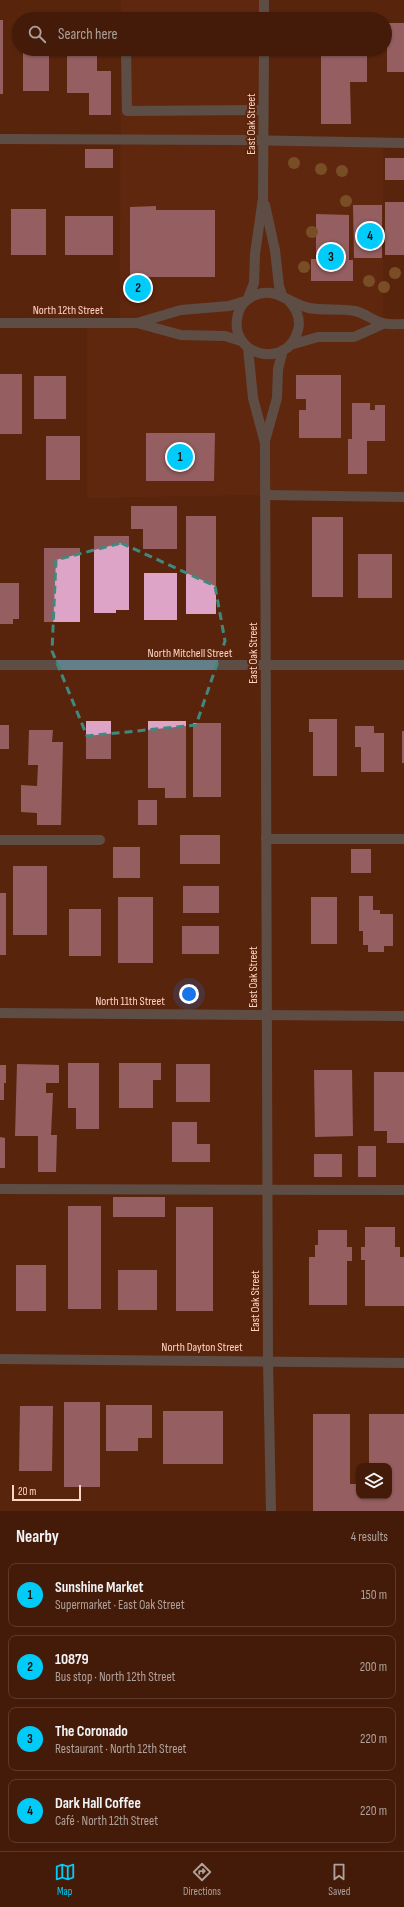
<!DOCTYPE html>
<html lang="en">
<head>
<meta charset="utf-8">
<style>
  :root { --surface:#441b09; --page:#4e2817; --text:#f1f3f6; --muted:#afa19c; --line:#5c392a; --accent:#00cbf9 }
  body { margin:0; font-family:"Sofia Sans Condensed",sans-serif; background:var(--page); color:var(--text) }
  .controls { position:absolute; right:12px; bottom:12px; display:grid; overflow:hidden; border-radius:8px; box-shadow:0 1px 3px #0004 }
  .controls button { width:36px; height:36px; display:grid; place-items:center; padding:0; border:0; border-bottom:1px solid var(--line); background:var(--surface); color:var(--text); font:20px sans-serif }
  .scale { position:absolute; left:12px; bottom:10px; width:69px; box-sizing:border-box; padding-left:4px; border:2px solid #fed3c2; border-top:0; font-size:11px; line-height:14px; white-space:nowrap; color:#fed3c2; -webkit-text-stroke:3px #5a240c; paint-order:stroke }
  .you { position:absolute; left:189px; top:994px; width:14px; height:14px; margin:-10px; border:3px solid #fff; border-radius:50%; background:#1a73e8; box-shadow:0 0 0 6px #1a73e833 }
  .badge { display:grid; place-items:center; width:26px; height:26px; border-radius:50%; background:var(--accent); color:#111; font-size:13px; font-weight:700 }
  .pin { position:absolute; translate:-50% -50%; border:2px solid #fff; box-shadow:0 1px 4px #0006 }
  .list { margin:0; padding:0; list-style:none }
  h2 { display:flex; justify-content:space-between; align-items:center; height:52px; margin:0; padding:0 16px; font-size:17px }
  h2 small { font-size:13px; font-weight:400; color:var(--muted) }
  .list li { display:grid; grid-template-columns:26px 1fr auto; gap:12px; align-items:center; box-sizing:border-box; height:64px; margin:0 8px 8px; padding:0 8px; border:1px solid var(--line); border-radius:8px }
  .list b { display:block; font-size:15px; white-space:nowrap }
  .list p { margin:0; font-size:13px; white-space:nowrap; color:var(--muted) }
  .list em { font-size:13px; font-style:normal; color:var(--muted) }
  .icon { flex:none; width:22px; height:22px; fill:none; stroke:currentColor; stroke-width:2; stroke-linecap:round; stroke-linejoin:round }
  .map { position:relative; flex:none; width:404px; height:1511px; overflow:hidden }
  .search { position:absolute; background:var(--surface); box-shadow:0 1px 3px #0004; left:12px; right:12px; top:12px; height:44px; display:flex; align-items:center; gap:10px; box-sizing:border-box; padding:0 14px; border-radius:22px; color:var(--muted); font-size:15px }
  .sheet { height:340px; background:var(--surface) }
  nav { display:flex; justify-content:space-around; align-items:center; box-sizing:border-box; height:56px; border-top:1px solid var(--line); background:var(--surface); font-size:11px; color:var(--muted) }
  nav a { display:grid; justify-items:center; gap:2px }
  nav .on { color:var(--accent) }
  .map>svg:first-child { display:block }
  .built { fill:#682b12 }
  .building { fill:#dda4c7 }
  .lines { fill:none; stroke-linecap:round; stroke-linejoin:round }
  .minor { stroke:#637f8a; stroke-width:10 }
  .tree { fill:#9f8145 }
  .marked { fill:none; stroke:#3f897f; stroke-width:3; stroke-dasharray:8 5; stroke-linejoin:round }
  .labels { text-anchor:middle; stroke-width:4; stroke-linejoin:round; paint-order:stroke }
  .street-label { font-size:12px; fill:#fed3c2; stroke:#5a240c }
</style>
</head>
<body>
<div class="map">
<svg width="404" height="1511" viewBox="0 0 404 1511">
  <rect width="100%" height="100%" fill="#5a240c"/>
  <!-- built -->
  <g class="built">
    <rect x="121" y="0" width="143" height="19"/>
    <path d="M121,49H264L263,140L383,143V323L404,324V497L243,495L87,498V323H120Z"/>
  </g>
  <!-- building -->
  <g class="building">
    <rect x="0" y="20" width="3" height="74"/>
    <rect x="387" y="23" width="17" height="49"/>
    <rect x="23" y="49" width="26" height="42"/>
    <path d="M67,49H97V71H111V115H89V93H67Z"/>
    <path d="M321,49H367V82H350L351,124H321Z"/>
    <rect x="85" y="149" width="28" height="19"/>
    <rect x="385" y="158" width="19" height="22"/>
    <rect x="385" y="202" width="19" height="53"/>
    <path d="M353,205H382V258H354Z"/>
    <path d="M156,206V210H215V277H130V207Z"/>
    <rect x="11" y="209" width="35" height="46"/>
    <path d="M316,214L349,215V260H353V281H311V259H316Z"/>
    <rect x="65" y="216" width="48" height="39"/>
    <rect x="0" y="374" width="22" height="60"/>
    <path d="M296,375H341V438H299V410H306V399H296Z"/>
    <rect x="34" y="376" width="32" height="43"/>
    <path d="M352,403H370V410H375V405H385V441H367V474H348V439H352Z"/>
    <path d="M146,433H215L214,481H146Z"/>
    <rect x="46" y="436" width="34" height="44"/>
    <path d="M131,506H177V549H143V529H131Z"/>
    <rect x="186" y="516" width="30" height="98"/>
    <rect x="312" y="517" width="31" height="80"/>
    <path d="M94,536H129V610H116V613H94Z"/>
    <rect x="44" y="548" width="36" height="74"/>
    <rect x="358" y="554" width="34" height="44"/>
    <rect x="144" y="573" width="33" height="47"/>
    <path d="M0,583H19V619H13V624H0Z"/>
    <path d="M309,719H337V776H313V732H309Z"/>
    <rect x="86" y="721" width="25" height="38"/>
    <path d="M148,721H186V798H165V788H148Z"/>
    <rect x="193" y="723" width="28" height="74"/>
    <rect x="0" y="725" width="9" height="24"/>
    <path d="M355,726H374V733H384V772H361V747H355Z"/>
    <path d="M29,730H53L52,742H63L61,825H37V813L21,812V785L37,786L38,765H28Z"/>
    <rect x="402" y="731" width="2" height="32"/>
    <rect x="138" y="800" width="19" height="25"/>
    <rect x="180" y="835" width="40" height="29"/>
    <rect x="113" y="847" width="27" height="31"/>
    <rect x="351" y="849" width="20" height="24"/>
    <rect x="13" y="866" width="34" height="69"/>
    <rect x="183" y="886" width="36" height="27"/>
    <rect x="0" y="893" width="6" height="62"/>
    <path d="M359,896H373V910H380V914H393V946H384V952H368V945H363V931H359Z"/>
    <rect x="118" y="897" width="35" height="66"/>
    <rect x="311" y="897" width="26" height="47"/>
    <rect x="69" y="909" width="32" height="47"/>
    <rect x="182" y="926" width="37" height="28"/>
    <path d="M68,1063H99V1129H76V1108H68Z"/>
    <path d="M119,1063H161V1080H153V1108H119Z"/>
    <path d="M17,1064L59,1065V1083H46V1093H53L51,1135H57L56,1172H38V1136H15Z"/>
    <rect x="176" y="1064" width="34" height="38"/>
    <path d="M0,1065H6V1083H4V1100H0Z"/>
    <path d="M314,1070H352L353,1136L315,1137Z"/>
    <path d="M374,1072H404V1143H387V1131H374Z"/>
    <path d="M172,1122H197V1144H210V1162H172Z"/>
    <path d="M0,1137L5,1138V1168H0Z"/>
    <rect x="358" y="1146" width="18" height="31"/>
    <rect x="314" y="1154" width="28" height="23"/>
    <rect x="113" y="1197" width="52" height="20"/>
    <rect x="68" y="1206" width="33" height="103"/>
    <rect x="176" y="1207" width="37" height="104"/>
    <path d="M365,1227H395V1247H400V1257H404V1306H365V1260H361V1247H365Z"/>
    <path d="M318,1230H347V1247H352V1261H347V1305H309V1257H315V1245H318Z"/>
    <rect x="16" y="1265" width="30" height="46"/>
    <rect x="118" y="1270" width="39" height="40"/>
    <rect x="64" y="1402" width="36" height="85"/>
    <path d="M106,1405H152V1438H138V1451H106Z"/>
    <path d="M20,1406H53L52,1471H19Z"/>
    <rect x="163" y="1411" width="60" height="53"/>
    <path d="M313,1414H350V1484H359V1496H389V1466H369V1414H404V1511H313Z"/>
  </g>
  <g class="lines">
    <!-- minor -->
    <g class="minor">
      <path d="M264,19V0"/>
      <path d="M126,49L127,111L263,110"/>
      <path d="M0,139L241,140L404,143"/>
      <path d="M265,205L275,250L279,286L282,295"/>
      <path d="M248,298L254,283L255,254L263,198L264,49"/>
      <path d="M288,300C296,308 301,319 298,330C288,371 227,356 238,314C240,306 245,300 253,296C275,285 289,304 309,308C324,311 340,308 355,311C365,313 373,321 383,323C389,325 397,324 404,324"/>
      <path d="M0,323H137L181,310L229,306L245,301"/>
      <path d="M137,323L181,335L225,336L241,341"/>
      <path d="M290,345L318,337H354L383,324"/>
      <path d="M248,348L253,398L265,443L268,1361L271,1511"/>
      <path d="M265,441L277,398L278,369L283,350"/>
      <path d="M265,495L404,497"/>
      <path d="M0,665H404"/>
      <path d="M266,839H404"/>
      <path d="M0,840H100"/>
      <path d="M0,1013L404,1016"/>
      <path d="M0,1189L404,1190"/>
      <path d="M0,1359L404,1363"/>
    </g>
  </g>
  <!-- trees -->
  <g class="tree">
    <circle cx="294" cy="163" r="6"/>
    <circle cx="321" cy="169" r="6"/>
    <circle cx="342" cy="171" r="6"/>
    <circle cx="346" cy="201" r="6"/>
    <circle cx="312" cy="232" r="6"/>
    <circle cx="304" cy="267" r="6"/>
    <circle cx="395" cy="273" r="6"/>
    <circle cx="369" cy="281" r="6"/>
    <circle cx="384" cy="287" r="6"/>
  </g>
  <!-- marked area -->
  <path d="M0 0H404V1511H0ZM121,543L215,586L225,641L196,725L87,736L52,651L56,560Z" fill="#5a240c" fill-opacity=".55" fill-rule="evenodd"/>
  <path class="marked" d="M121,543L215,586L225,641L196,725L87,736L52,651L56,560Z"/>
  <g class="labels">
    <!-- street labels -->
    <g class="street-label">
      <text transform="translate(251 124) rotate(-90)" y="4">East Oak Street</text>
      <text x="68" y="314">North 12th Street</text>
      <text x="190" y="657">North Mitchell Street</text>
      <text transform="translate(253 653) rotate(-90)" y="4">East Oak Street</text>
      <text transform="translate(253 977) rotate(-90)" y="4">East Oak Street</text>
      <text x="130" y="1005">North 11th Street</text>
      <text transform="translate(255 1301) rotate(-90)" y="4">East Oak Street</text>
      <text x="202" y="1351">North Dayton Street</text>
    </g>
  </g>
</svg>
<div class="controls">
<button><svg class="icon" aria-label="layers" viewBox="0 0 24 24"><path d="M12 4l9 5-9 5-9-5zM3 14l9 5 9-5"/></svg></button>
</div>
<div class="scale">20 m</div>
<div class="you"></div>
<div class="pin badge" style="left:180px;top:457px">1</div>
<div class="pin badge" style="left:138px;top:288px">2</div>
<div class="pin badge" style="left:331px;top:257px">3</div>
<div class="pin badge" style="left:370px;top:236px">4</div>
<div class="search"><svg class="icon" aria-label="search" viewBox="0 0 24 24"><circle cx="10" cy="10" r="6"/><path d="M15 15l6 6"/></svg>Search here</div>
</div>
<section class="sheet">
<h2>Nearby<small>4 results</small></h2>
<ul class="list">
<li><span class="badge">1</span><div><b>Sunshine Market</b><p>Supermarket · East Oak Street</p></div><em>150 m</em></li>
<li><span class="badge">2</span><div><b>10879</b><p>Bus stop · North 12th Street</p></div><em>200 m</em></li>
<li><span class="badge">3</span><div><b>The Coronado</b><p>Restaurant · North 12th Street</p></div><em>220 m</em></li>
<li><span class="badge">4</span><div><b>Dark Hall Coffee</b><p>Café · North 12th Street</p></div><em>220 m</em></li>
</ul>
</section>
<nav>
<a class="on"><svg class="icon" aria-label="map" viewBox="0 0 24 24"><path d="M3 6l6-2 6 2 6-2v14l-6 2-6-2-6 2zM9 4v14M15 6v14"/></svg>Map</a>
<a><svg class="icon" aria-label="directions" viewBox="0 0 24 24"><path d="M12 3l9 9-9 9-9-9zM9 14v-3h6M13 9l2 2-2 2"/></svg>Directions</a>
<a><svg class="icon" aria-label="saved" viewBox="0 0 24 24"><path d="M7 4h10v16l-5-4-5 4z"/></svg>Saved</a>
</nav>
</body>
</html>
